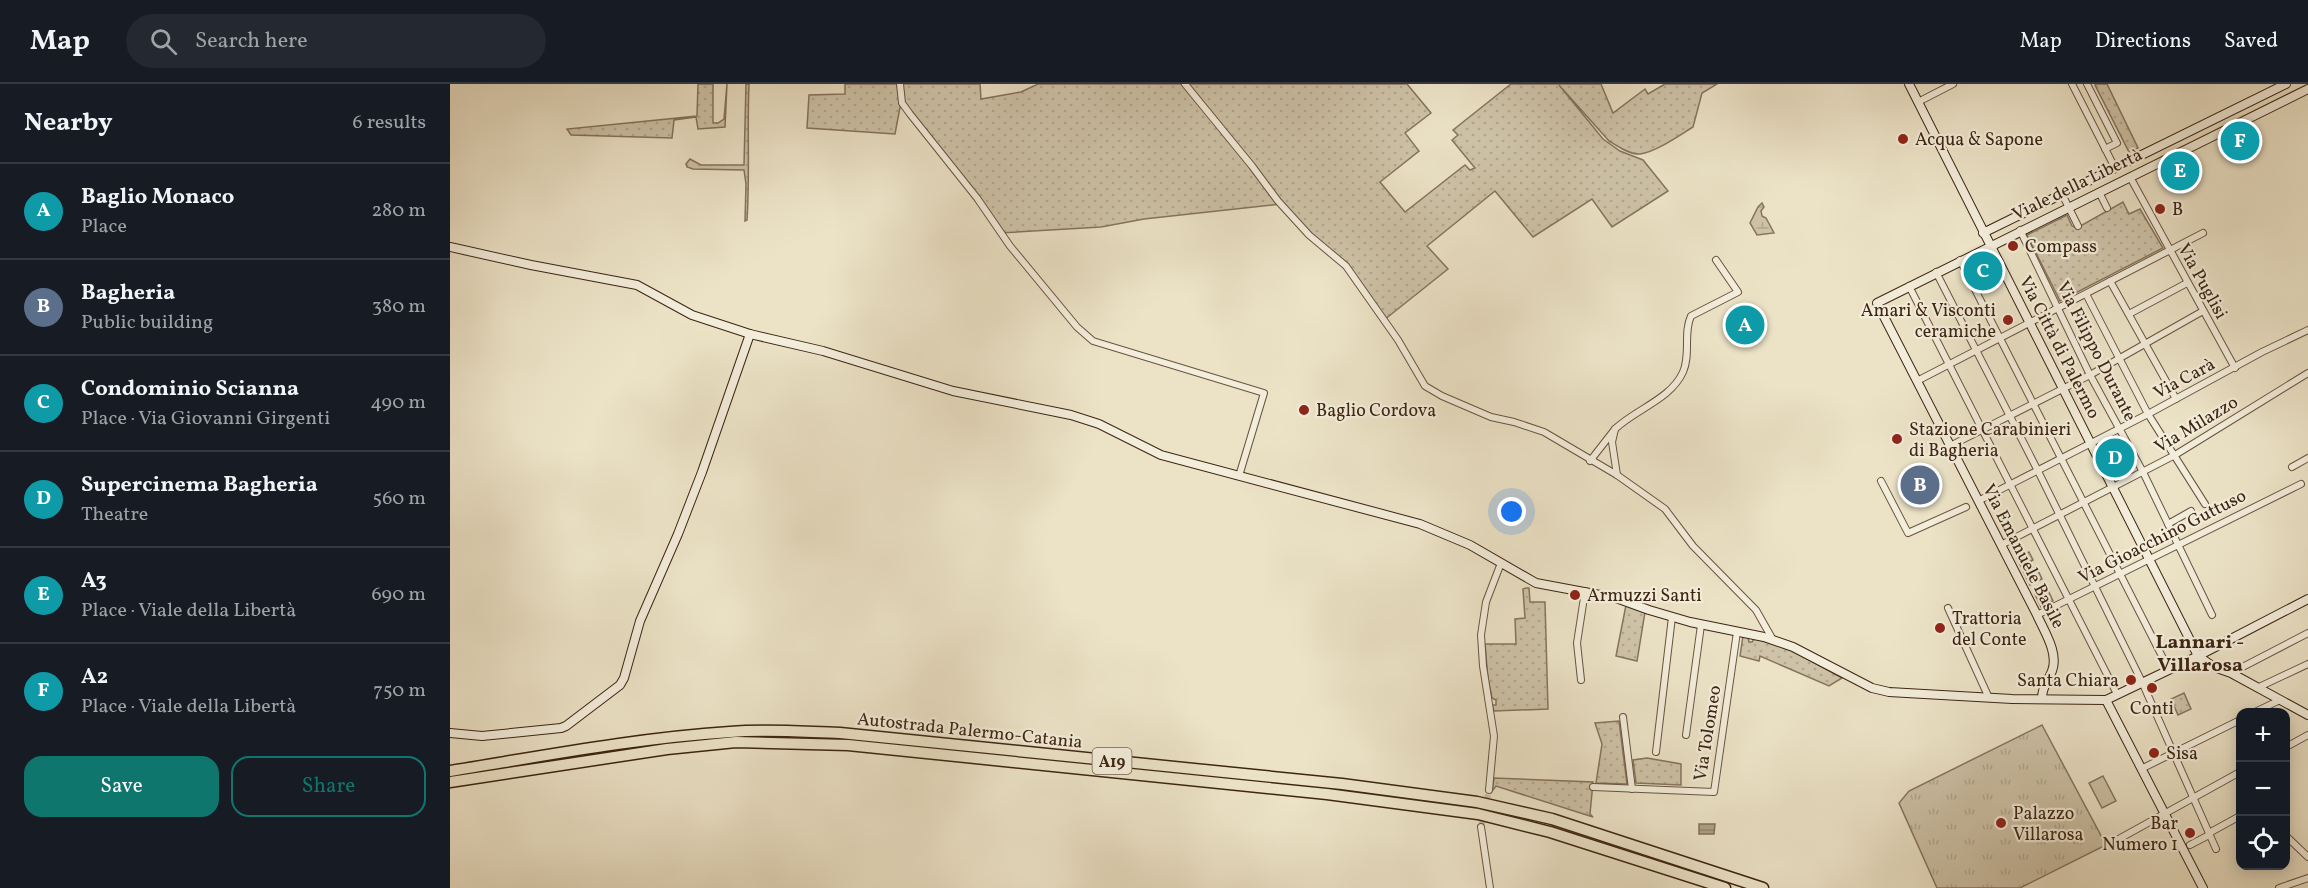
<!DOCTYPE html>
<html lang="en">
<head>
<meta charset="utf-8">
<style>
  :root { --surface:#171b24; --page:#242831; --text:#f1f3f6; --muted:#9ea1a6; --line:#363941; --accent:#0f766e }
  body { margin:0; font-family:Vollkorn,serif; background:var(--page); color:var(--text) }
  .controls { position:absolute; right:18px; bottom:18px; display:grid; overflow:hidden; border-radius:12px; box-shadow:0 3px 15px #0003 }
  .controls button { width:54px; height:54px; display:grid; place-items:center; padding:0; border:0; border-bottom:2px solid var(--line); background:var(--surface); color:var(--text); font:30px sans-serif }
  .you { position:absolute; left:1062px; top:428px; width:21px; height:21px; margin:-15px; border:4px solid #fff; border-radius:50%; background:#1a73e8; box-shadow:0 0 0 9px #1a73e833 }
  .badge { display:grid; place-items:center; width:39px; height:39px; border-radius:50%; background:var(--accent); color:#fff; font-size:20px; font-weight:700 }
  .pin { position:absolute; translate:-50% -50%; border:3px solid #fff; box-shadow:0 2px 6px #0006 }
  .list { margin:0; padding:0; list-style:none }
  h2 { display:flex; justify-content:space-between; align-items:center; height:78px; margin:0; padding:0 24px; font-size:26px }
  h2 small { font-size:20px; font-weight:400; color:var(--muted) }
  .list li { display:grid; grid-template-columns:39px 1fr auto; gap:18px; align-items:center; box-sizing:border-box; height:96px; padding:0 24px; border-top:2px solid var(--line) }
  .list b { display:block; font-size:22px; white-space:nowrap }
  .list p { margin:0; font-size:20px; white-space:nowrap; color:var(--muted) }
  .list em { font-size:20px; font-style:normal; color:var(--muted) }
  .actions { display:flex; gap:12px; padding:18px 24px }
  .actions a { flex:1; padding:14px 0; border:2px solid var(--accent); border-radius:18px; text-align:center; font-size:21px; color:var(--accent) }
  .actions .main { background:var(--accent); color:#fff }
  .icon { flex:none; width:33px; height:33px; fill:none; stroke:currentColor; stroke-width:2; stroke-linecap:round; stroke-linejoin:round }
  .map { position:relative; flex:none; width:1858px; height:804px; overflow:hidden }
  header { display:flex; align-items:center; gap:36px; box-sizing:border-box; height:84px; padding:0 30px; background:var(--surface); border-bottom:2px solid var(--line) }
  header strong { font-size:28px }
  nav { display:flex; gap:33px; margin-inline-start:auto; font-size:21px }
  .search { width:420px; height:54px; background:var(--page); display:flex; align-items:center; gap:15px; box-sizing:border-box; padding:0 21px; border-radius:33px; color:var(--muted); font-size:22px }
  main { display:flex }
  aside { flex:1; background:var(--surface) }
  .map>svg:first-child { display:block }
  .grass { fill:url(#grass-dots); stroke:#85745d; stroke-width:1.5 }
  .wetland { fill:url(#wetland-marsh); stroke:#85745d; stroke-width:1.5 }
  .park { fill:url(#park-tufts); stroke:#85745d; stroke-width:1.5 }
  .pitch { fill:#cec3a8; stroke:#85745d; stroke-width:1.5 }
  .water { fill:url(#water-rules); stroke:#827059; stroke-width:1.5 }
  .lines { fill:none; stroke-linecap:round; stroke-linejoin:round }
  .street-tunnel { stroke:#c9bda3; stroke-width:6; stroke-dasharray:6 3; stroke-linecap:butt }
  .street-casing { stroke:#68543f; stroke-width:8 }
  .secondary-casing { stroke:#3c2512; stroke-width:10 }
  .highway-casing { stroke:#3c2512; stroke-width:13 }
  .street { stroke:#f3eddb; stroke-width:6 }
  .secondary { stroke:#f3eddb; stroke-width:8 }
  .highway { stroke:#ece3c7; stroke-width:10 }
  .poi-dot { fill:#8f2418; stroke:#f3eddb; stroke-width:2 }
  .labels { text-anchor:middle; stroke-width:4.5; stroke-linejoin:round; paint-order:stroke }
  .shield { fill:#f3eddb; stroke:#73614e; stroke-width:1.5 }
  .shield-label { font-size:16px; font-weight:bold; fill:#3c2512 }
  .poi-label { font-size:18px; fill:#3c2512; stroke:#f3eddb; text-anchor:start }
  .street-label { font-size:18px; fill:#3c2512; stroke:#f3eddb }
  .neighbourhood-label { font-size:20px; font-weight:bold; fill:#3c2512; stroke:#f3eddb }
</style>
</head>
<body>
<header>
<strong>Map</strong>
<div class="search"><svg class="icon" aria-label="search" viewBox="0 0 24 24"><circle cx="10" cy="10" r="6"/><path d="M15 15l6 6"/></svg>Search here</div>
<nav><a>Map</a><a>Directions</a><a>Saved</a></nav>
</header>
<main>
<aside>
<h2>Nearby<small>6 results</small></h2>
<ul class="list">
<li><span class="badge" style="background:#0f9aa8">A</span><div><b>Baglio Monaco</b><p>Place</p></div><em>280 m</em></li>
<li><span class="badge" style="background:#5c6f8a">B</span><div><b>Bagheria</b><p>Public building</p></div><em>380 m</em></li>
<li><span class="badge" style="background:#0f9aa8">C</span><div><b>Condominio Scianna</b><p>Place · Via Giovanni Girgenti</p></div><em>490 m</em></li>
<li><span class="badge" style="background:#0f9aa8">D</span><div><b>Supercinema Bagheria</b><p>Theatre</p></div><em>560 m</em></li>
<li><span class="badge" style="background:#0f9aa8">E</span><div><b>A3</b><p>Place · Viale della Libertà</p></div><em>690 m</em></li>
<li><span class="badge" style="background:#0f9aa8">F</span><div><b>A2</b><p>Place · Viale della Libertà</p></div><em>750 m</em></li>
</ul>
<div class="actions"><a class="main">Save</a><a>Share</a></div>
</aside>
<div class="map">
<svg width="1858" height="804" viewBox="0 0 1858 804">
  <defs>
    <pattern id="grass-dots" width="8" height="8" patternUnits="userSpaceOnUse" patternTransform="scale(1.5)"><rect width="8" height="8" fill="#cec3a8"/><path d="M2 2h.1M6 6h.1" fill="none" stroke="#b2a790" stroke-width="1.8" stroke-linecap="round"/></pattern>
    <pattern id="wetland-marsh" width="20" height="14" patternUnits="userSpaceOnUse" patternTransform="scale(1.5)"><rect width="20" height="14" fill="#cec3a8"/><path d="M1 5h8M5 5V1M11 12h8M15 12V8" fill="none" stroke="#b2a790"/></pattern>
    <pattern id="park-tufts" width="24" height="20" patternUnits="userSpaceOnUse" patternTransform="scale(1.5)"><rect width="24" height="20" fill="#cec3a8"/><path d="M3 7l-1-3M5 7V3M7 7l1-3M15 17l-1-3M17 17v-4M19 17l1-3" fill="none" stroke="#b2a790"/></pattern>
    <pattern id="water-rules" width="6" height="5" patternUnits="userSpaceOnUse" patternTransform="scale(1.5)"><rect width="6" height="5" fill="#b0a289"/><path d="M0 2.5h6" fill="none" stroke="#90846f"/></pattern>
  </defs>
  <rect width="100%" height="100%" fill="#ece3c7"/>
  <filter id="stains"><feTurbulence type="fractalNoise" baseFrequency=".00333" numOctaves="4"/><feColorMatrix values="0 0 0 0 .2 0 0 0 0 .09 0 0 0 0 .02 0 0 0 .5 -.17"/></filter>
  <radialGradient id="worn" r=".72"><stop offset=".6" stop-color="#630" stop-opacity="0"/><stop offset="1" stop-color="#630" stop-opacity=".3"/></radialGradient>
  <!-- grass -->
  <g class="grass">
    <path d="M248,0H263V39H268L274,35L277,0L275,43L248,45L246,33L224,36L222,54L121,51L117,45L247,32Z"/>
    <path d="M296,0H299C297,45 300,90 297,136L295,137L296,100L294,86L243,85L237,83L236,80L240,75L251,81H294Z"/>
    <path d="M395,0H530L531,15L571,8L588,0H957L981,29L955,49L969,67L930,98L955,128L1015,81L1020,86L1025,84L1002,56L1008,51L1003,46L1061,0H1151L1163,29L1195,5L1198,10L1215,0H1267L1252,9L1243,43C1230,51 1206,68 1190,70C1180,71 1167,62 1159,57L1109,1L1153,55L1170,67L1193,76L1218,107L1162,143L1142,115L1083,153L1045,107L977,162L998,185L934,236L896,182L831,120L694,135L651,143L550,149L451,18L445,50L357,44L359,11L395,10Z"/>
    <path d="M1647,0H1657L1688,64L1679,68L1645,1Z"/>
    <path d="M1673,118L1679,130L1690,125L1713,164L1610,217L1577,151L1617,131L1622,142L1627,144Z"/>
    <path d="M1579,468L1583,476L1578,479L1581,485L1586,482L1592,495L1580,501L1567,474Z"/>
    <path d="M1076,504H1079L1080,518H1095L1098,625L1044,627L1042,621H1046V616L1042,614L1038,595L1035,560H1066L1065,535L1075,534L1073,505Z"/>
    <path d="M1597,504L1603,517L1591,523L1585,510Z"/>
    <path d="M1176,521L1195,528L1187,577L1166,572Z"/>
    <path d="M1293,552L1298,553L1299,558H1302L1305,554L1345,568L1392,594L1379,602L1310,572L1309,577L1290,572Z"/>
    <path d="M1734,609L1741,625L1728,631L1721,615Z"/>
    <path d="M1169,637L1177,700L1146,699L1152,660L1145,639Z"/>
    <path d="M1197,674L1231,680V701L1186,699L1183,676Z"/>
    <path d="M1044,694L1143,698L1140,730L1143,733L1046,702L1042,707Z"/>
  </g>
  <!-- wetland -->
  <path class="wetland" d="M1312,119L1314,123L1311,127L1312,132L1316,134L1324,149L1307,151L1300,139L1308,123Z"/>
  <!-- park -->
  <path class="park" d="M1592,641L1656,761L1570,804H1487L1449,719L1459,707Z"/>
  <!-- pitch -->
  <path class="pitch" d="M1653,692L1666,717L1652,724L1639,699Z"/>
  <!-- water -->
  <path class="water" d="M1249,740H1265L1264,750H1249Z"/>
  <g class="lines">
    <!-- street-tunnel -->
    <path class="street-tunnel" d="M1031,743L1039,706"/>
    <!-- street casing -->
    <g class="street-casing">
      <g id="street">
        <path d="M450,0L452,19L460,30L527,114L560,162L627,243L643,257L814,309L789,392"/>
        <path d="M735,0L802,82L828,117L859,151L896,182L948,256L975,302L992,312L1041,333L1064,338L1094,348L1167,391L1215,425L1243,462L1306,526L1323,556"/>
        <path d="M1622,0L1665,84"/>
        <path d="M1637,0L1667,59L1655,65"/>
        <path d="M1468,18L1503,0"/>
        <path d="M1680,93L1785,284"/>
        <path d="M1649,108L1657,124"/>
        <path d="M1612,110L1628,142"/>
        <path d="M1570,146L1640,291L1693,388L1762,531"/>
        <path d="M1510,176L1719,586"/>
        <path d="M1486,188L1588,387L1692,598L1766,765"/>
        <path d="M1660,197L1726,315"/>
        <path d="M1459,202L1667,610"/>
        <path d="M1636,210L1698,330L1755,420"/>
        <path d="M1679,230L1737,199"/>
        <path d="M1467,297L1753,149"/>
        <path d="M1165,345C1186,325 1221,315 1233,288C1241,270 1233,249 1241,232L1288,208L1266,176"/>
        <path d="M1500,362L1640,291L1753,227"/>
        <path d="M1140,377L1165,345L1162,358L1167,391"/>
        <path d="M1842,383L1858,374"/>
        <path d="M1431,397L1458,449L1516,423"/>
        <path d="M1528,417L1698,330L1812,268L1858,246"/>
        <path d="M1718,440L1741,427"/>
        <path d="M1551,461L1725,371L1858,289"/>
        <path d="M1498,524L1539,614"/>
        <path d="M1587,531L1851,400"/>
        <path d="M1781,589L1858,549"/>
        <path d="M1131,596L1127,559L1135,507"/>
        <path d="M1807,604L1858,580"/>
        <path d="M1805,628L1830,616"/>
        <path d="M1173,633L1182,705"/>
        <path d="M1236,651L1251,541"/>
        <path d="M1836,663L1858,651"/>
        <path d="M1206,668L1222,533"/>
        <path d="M1691,685L1790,636"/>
        <path d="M1143,703L1264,708L1287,548"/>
        <path d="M1039,706L1044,652L1033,582L1031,551L1036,518L1051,479"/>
        <path d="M1031,743L1040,804"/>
        <path d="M1759,749L1790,732"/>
        <path d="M1836,752L1858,773"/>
        <path d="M1667,756L1790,688"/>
        <path d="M1740,761L1759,751"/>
        <path d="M1829,804L1858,794"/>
      </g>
    </g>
    <!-- secondary casing -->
    <g class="secondary-casing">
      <g id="secondary">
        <path d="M1459,0L1748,572L1764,583L1781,589L1858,631"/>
        <path d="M1533,149L1836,0"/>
        <path d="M0,163L81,181L187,201L242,231L300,250L373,267L503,307L621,331L649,340L711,371L970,440L1020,461L1086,499L1166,514L1199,526L1240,538L1314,553L1343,563L1422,604L1439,608L1562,615L1656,616"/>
        <path d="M1592,614C1592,603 1598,597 1602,587C1609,569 1594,547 1587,531L1427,219L1858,5"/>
        <path d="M1656,616L1748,572L1858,515"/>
        <path d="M1656,616L1753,804"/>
        <path d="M0,649L32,652L111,644L116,642L170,601L174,594L190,537L228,450L252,388L300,250"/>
      </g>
    </g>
    <!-- highway casing -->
    <g class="highway-casing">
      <g id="highway">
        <path d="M0,687C93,672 187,654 280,648C317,645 354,648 390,649L892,700L1027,718L1102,735L1313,804"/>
        <path d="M0,698L217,665L286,658L398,661L877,710L1028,730L1100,748L1275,804"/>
      </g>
    </g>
    <!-- street -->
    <use href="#street" class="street"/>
    <!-- secondary -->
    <use href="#secondary" class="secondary"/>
    <!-- highway -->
    <use href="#highway" class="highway"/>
  </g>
  <!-- markers -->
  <g class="poi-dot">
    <circle cx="1453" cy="55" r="6"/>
    <circle cx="1710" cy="125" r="6"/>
    <circle cx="1563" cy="162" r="6"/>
    <circle cx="1558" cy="236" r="6"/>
    <circle cx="854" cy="326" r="6"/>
    <circle cx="1447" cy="355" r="6"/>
    <circle cx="1125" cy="511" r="6"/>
    <circle cx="1490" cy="544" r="6"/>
    <circle cx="1681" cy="596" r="6"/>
    <circle cx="1702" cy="604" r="6"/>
    <circle cx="1704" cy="669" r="6"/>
    <circle cx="1551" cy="739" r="6"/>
    <circle cx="1740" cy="749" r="6"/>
  </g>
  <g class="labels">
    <!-- shield labels -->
    <rect class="shield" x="642.5" y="664" width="39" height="26" rx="4.5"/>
    <g class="shield-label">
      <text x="662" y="683">A19</text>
    </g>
    <!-- poi labels -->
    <g class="poi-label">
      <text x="1465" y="61">Acqua &amp; Sapone</text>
      <text x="1722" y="131">B</text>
      <text x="1575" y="168">Compass</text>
      <text x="1546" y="232" text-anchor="end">Amari &amp; Visconti<tspan x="1546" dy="21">ceramiche</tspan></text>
      <text x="866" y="332">Baglio Cordova</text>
      <text x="1459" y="351">Stazione Carabinieri<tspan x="1459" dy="21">di Bagheria</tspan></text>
      <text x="1137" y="517">Armuzzi Santi</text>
      <text x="1502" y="540">Trattoria<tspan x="1502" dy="21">del Conte</tspan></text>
      <text x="1669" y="602" text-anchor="end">Santa Chiara</text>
      <text x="1702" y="630" text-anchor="middle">Conti</text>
      <text x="1716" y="675">Sisa</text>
      <text x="1563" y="735">Palazzo<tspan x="1563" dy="21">Villarosa</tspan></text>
      <text x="1728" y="745" text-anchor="end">Bar<tspan x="1728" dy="21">Numero 1</tspan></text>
    </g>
    <!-- street labels -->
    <g class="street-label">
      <text transform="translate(1627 100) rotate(-26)" y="6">Viale della Libertà</text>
      <text transform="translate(1753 197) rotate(61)" y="6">Via Puglisi</text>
      <text transform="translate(1610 263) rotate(63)" y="6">Via Città di Palermo</text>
      <text transform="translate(1647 267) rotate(63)" y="6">Via Filippo Durante</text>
      <text transform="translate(1734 294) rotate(-28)" y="6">Via Carà</text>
      <text transform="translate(1746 340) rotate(-31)" y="6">Via Milazzo</text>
      <text transform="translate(1712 452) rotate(-27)" y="6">Via Gioacchino Guttuso</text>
      <text transform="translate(1574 472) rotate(63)" y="6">Via Emanuele Basile</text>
      <text transform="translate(520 646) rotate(6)" y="6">Autostrada Palermo-Catania</text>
      <text transform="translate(1257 649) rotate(-81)" y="6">Via Tolomeo</text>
    </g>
    <!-- neighbourhood labels -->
    <g class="neighbourhood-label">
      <text x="1750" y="564">Lannari -<tspan x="1750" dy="23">Villarosa</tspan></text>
    </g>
  </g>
  <rect width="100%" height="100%" filter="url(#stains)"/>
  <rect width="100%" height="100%" fill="url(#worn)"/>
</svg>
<div class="controls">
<button>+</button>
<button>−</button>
<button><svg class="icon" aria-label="locate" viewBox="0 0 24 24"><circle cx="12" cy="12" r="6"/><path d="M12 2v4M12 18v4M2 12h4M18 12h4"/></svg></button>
</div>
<div class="you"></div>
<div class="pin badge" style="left:1295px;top:241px;background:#0f9aa8">A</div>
<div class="pin badge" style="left:1470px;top:401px;background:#5c6f8a">B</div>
<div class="pin badge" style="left:1533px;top:187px;background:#0f9aa8">C</div>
<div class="pin badge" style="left:1665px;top:374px;background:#0f9aa8">D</div>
<div class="pin badge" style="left:1730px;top:87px;background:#0f9aa8">E</div>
<div class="pin badge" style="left:1790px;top:57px;background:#0f9aa8">F</div>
</div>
</main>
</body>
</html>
